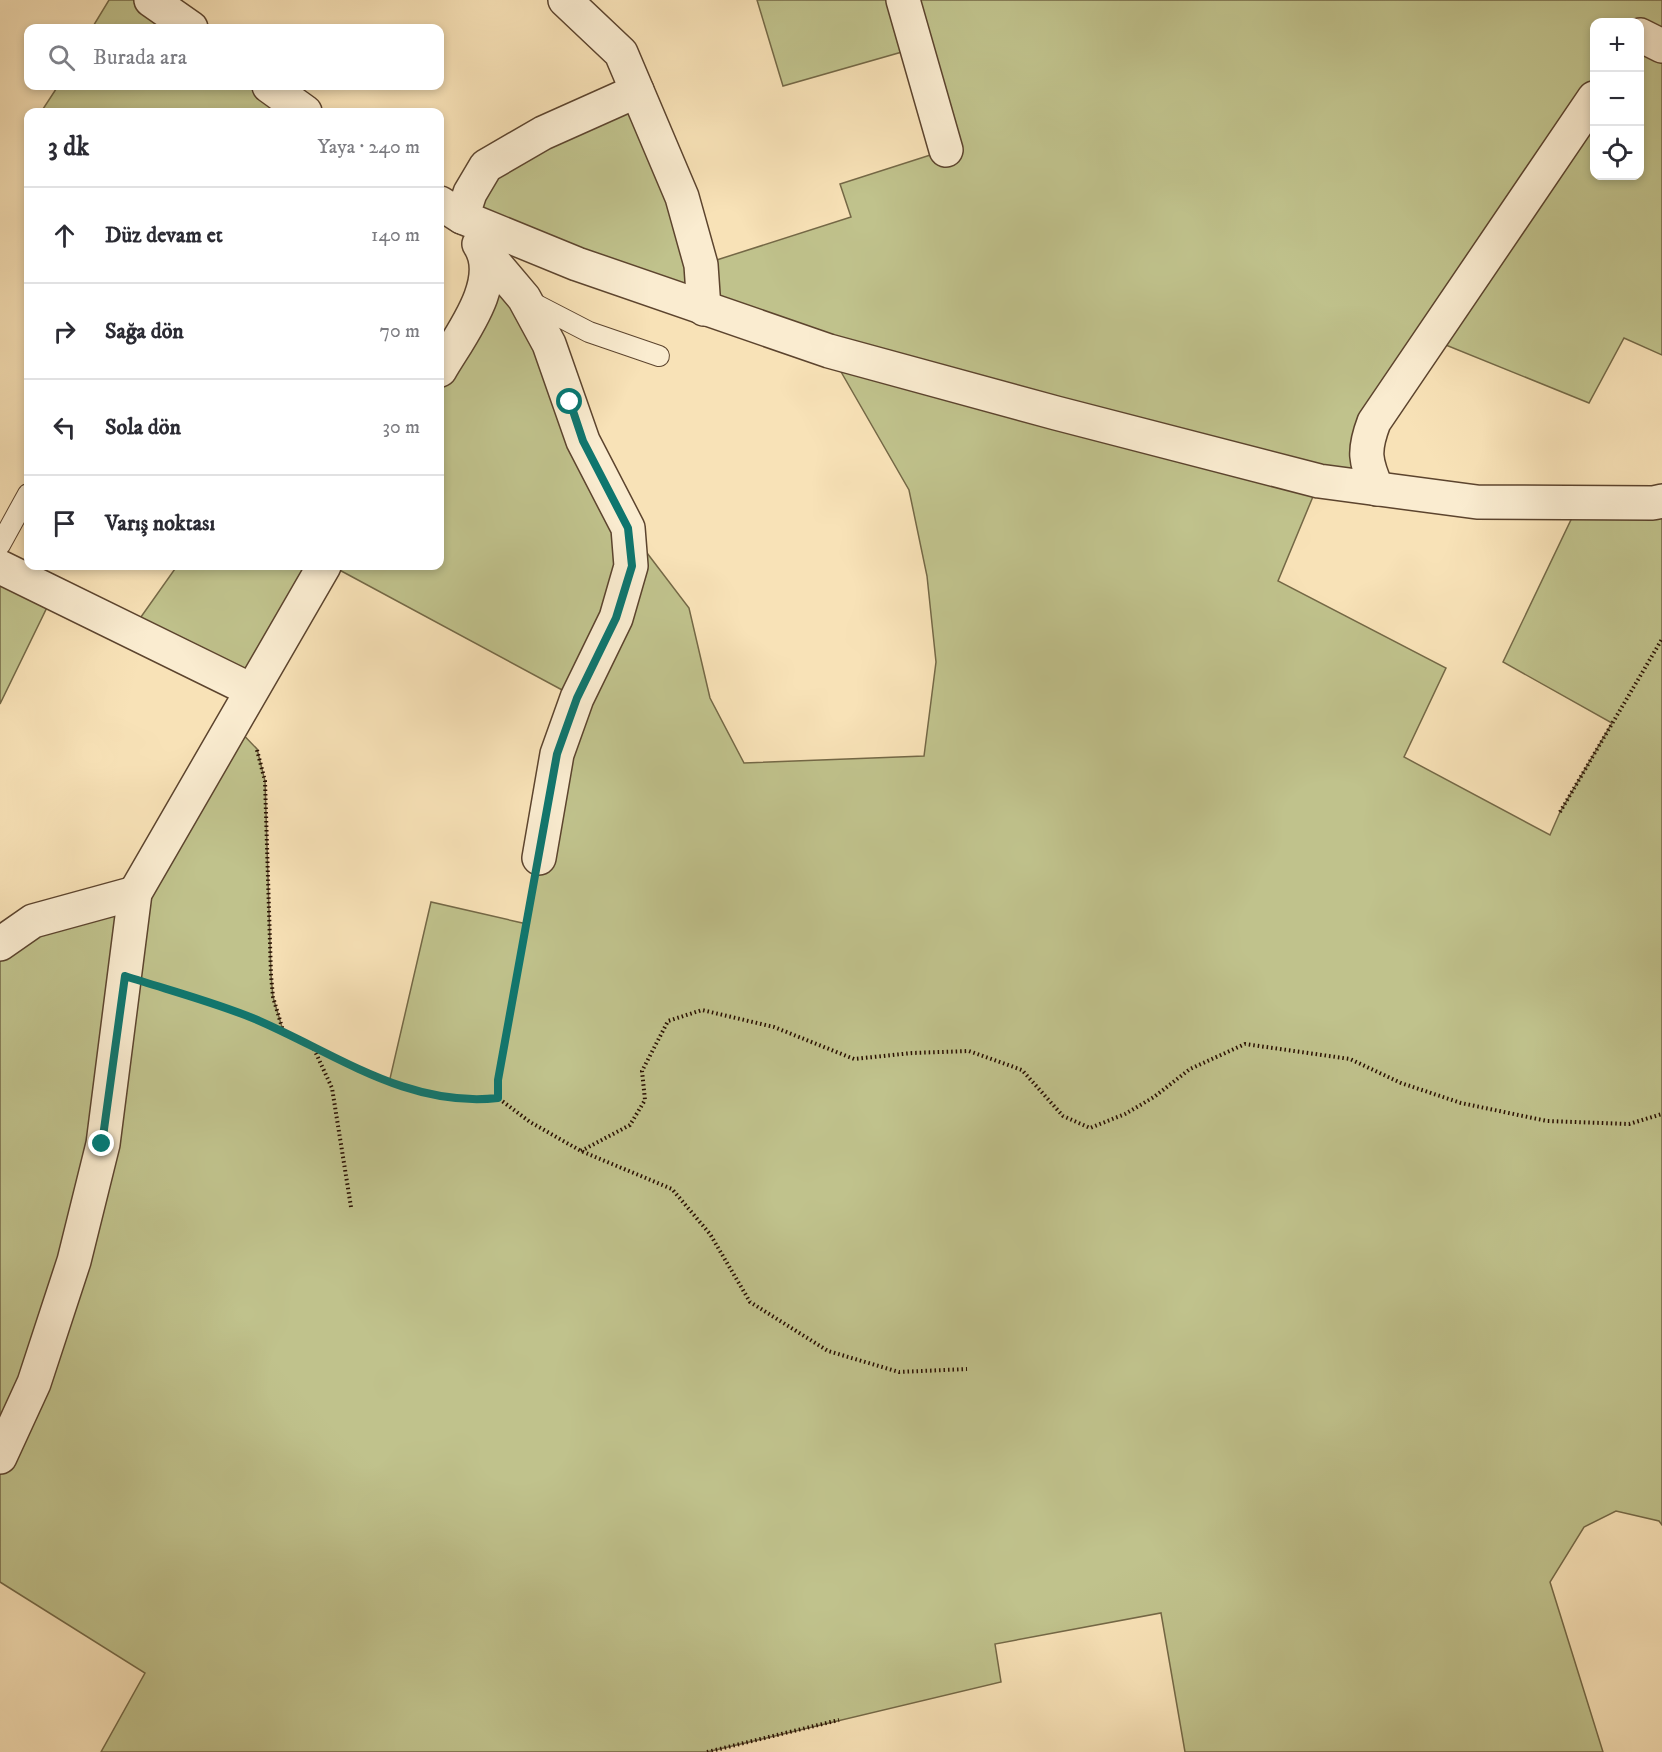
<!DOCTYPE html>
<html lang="tr">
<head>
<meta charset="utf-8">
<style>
  :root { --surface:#fff; --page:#f2f2f3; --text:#2b2b33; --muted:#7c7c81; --line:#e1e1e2 }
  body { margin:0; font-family:"IM FELL DW Pica",serif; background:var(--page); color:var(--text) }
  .controls { position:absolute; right:18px; top:18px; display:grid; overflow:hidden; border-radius:12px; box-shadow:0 3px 9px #0003 }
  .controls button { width:54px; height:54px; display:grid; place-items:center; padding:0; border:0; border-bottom:2px solid var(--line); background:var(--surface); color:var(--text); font:30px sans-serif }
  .stop { position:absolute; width:18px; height:18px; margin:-14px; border:4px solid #0f766e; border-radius:50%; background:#fff }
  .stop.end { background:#0f766e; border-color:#fff; box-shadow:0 2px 6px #0008 }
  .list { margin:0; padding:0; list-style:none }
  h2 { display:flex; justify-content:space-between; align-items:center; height:78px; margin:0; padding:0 24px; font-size:26px }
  h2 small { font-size:20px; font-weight:400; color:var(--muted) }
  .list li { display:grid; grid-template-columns:39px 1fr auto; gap:18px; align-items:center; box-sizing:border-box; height:96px; padding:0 24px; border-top:2px solid var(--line) }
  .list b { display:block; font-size:22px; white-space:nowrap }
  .list em { font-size:20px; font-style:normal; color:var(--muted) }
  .icon { flex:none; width:33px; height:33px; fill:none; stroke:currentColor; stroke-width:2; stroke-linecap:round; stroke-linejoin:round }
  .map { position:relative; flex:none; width:1662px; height:1752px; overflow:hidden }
  .search { position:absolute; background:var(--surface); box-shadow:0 3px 9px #0003; left:24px; top:24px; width:420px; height:66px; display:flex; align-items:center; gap:15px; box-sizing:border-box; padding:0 21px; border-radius:12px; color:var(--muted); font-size:22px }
  .panel { position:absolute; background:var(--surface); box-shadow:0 3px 9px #0003; left:24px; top:108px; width:420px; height:462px; border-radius:12px }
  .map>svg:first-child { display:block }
  .green { fill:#c0c28c; stroke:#746846; stroke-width:1.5; fill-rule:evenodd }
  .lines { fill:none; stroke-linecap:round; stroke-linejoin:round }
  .lane-casing { stroke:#5c442e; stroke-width:22 }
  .street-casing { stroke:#5c442e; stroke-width:36 }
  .path { stroke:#280f00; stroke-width:4; stroke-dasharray:1.5 3; stroke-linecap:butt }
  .lane { stroke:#faecd0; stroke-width:20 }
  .street { stroke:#faecd0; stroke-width:33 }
  .route { stroke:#0f766e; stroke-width:8 }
</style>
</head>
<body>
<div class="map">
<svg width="1662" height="1752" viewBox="0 0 1662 1752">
  <rect width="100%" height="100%" fill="#f8e2b7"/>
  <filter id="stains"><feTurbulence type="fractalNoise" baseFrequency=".00333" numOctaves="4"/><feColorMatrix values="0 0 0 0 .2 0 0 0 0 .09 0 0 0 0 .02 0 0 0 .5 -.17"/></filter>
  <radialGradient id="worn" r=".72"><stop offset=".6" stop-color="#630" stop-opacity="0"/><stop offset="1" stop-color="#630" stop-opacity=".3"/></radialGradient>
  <!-- green -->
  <g class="green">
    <path d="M109,0H151L191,28H92Z"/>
    <path d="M757,0H1662V355L1624,338L1589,403L1431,339L1368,467L1319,482L1278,581L1446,668L1404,757L1550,835L1560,812L1612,723L1503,662L1579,503L1662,501V1525L1659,1521L1616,1511L1584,1527L1550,1582L1603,1752H1185L1161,1613L995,1644L1001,1682L707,1752H101L145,1673L0,1582V944L135,893L232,723L257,749L265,781L271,975L273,997L284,1034L389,1083L431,902L527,924L539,858L577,698L332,566H440V370L486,253L628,528L689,608L710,698L744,763L924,756L936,662L927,576L909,490L829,351L462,217L470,193L637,91L701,265L851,217L840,184L946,150L916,48L783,86ZM1594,22H1640V176H1594Z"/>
    <path d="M58,86H269L305,112H41Z"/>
    <path d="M177,566H324L251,690L131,631Z"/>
    <path d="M0,567L54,593L0,704Z"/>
  </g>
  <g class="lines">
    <!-- lane casing -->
    <g class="lane-casing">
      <g id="lane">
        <path d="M529,301L589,332L659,356"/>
        <path d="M0,545L28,494"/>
      </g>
    </g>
    <!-- street casing -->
    <g class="street-casing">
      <g id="street">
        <path d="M151,0L191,28"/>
        <path d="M565,0L621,53L682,197L701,265L704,309"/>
        <path d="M903,0L946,150"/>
        <path d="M1640,35L1662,46"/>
        <path d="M269,86L305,112"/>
        <path d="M440,203L462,217L577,264L829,351L1056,413L1319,481L1477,502L1653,503L1662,501"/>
        <path d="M462,217L470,193L486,166L543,133L637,91"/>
        <path d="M486,253L524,298L549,344L583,441L628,528L631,566L616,618L577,698L557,754L539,858"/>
        <path d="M440,370C459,337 504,281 479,244"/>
        <path d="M1377,489C1365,461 1363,451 1374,422L1594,98"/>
        <path d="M0,567L251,690"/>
        <path d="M0,944L33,921L135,893"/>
        <path d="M0,1457L34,1383L74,1261L103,1144L135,893L324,566"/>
      </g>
    </g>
    <!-- path -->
    <g class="path">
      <path d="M257,750L265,781L271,975L273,997L284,1034"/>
      <path d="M1560,812L1662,639"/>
      <path d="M533,891L498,1080V1098L530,1122L581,1151L672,1189L710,1234L750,1302L828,1351L899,1372L967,1369"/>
      <path d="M157,987C189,997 222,1006 253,1019C337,1051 403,1108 498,1098"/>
      <path d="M314,1049L332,1088L351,1207"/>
      <path d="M581,1151L630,1125L645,1100L642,1071L668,1021L702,1010L774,1027L854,1059L912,1053L969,1051L1022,1070L1063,1116L1090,1128L1125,1114L1154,1097L1190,1069L1245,1044L1350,1059L1401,1083L1461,1103L1547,1121L1629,1124L1662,1114"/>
      <path d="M707,1752L839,1720"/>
    </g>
    <!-- lane -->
    <use href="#lane" class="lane"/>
    <!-- street -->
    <use href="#street" class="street"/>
  </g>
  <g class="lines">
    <!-- route -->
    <path class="route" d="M102,1144L125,976C168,990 214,1002 255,1019C335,1053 407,1108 498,1098V1080L557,754L577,698L616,618L632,566L628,528L583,441L570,402"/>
  </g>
  <rect width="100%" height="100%" filter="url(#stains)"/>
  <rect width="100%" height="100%" fill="url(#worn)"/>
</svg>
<div class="controls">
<button>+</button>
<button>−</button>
<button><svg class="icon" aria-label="locate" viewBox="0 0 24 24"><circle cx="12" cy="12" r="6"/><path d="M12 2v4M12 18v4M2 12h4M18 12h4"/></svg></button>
</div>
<div class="stop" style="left:570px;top:402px"></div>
<div class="stop end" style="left:102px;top:1144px"></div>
<div class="search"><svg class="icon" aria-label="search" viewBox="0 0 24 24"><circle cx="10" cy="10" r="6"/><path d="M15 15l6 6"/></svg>Burada ara</div>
<section class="panel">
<h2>3 dk<small>Yaya · 240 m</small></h2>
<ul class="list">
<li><svg class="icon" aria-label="ahead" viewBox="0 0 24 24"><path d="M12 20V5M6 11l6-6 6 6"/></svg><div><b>Düz devam et</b></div><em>140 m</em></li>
<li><svg class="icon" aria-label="right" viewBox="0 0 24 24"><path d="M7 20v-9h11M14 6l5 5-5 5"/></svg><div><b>Sağa dön</b></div><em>70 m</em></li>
<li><svg class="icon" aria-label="left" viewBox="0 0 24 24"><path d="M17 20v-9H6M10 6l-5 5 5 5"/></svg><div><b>Sola dön</b></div><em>30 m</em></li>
<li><svg class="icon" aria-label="arrive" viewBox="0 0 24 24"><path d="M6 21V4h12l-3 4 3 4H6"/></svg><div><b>Varış noktası</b></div></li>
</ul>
</section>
</div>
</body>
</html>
